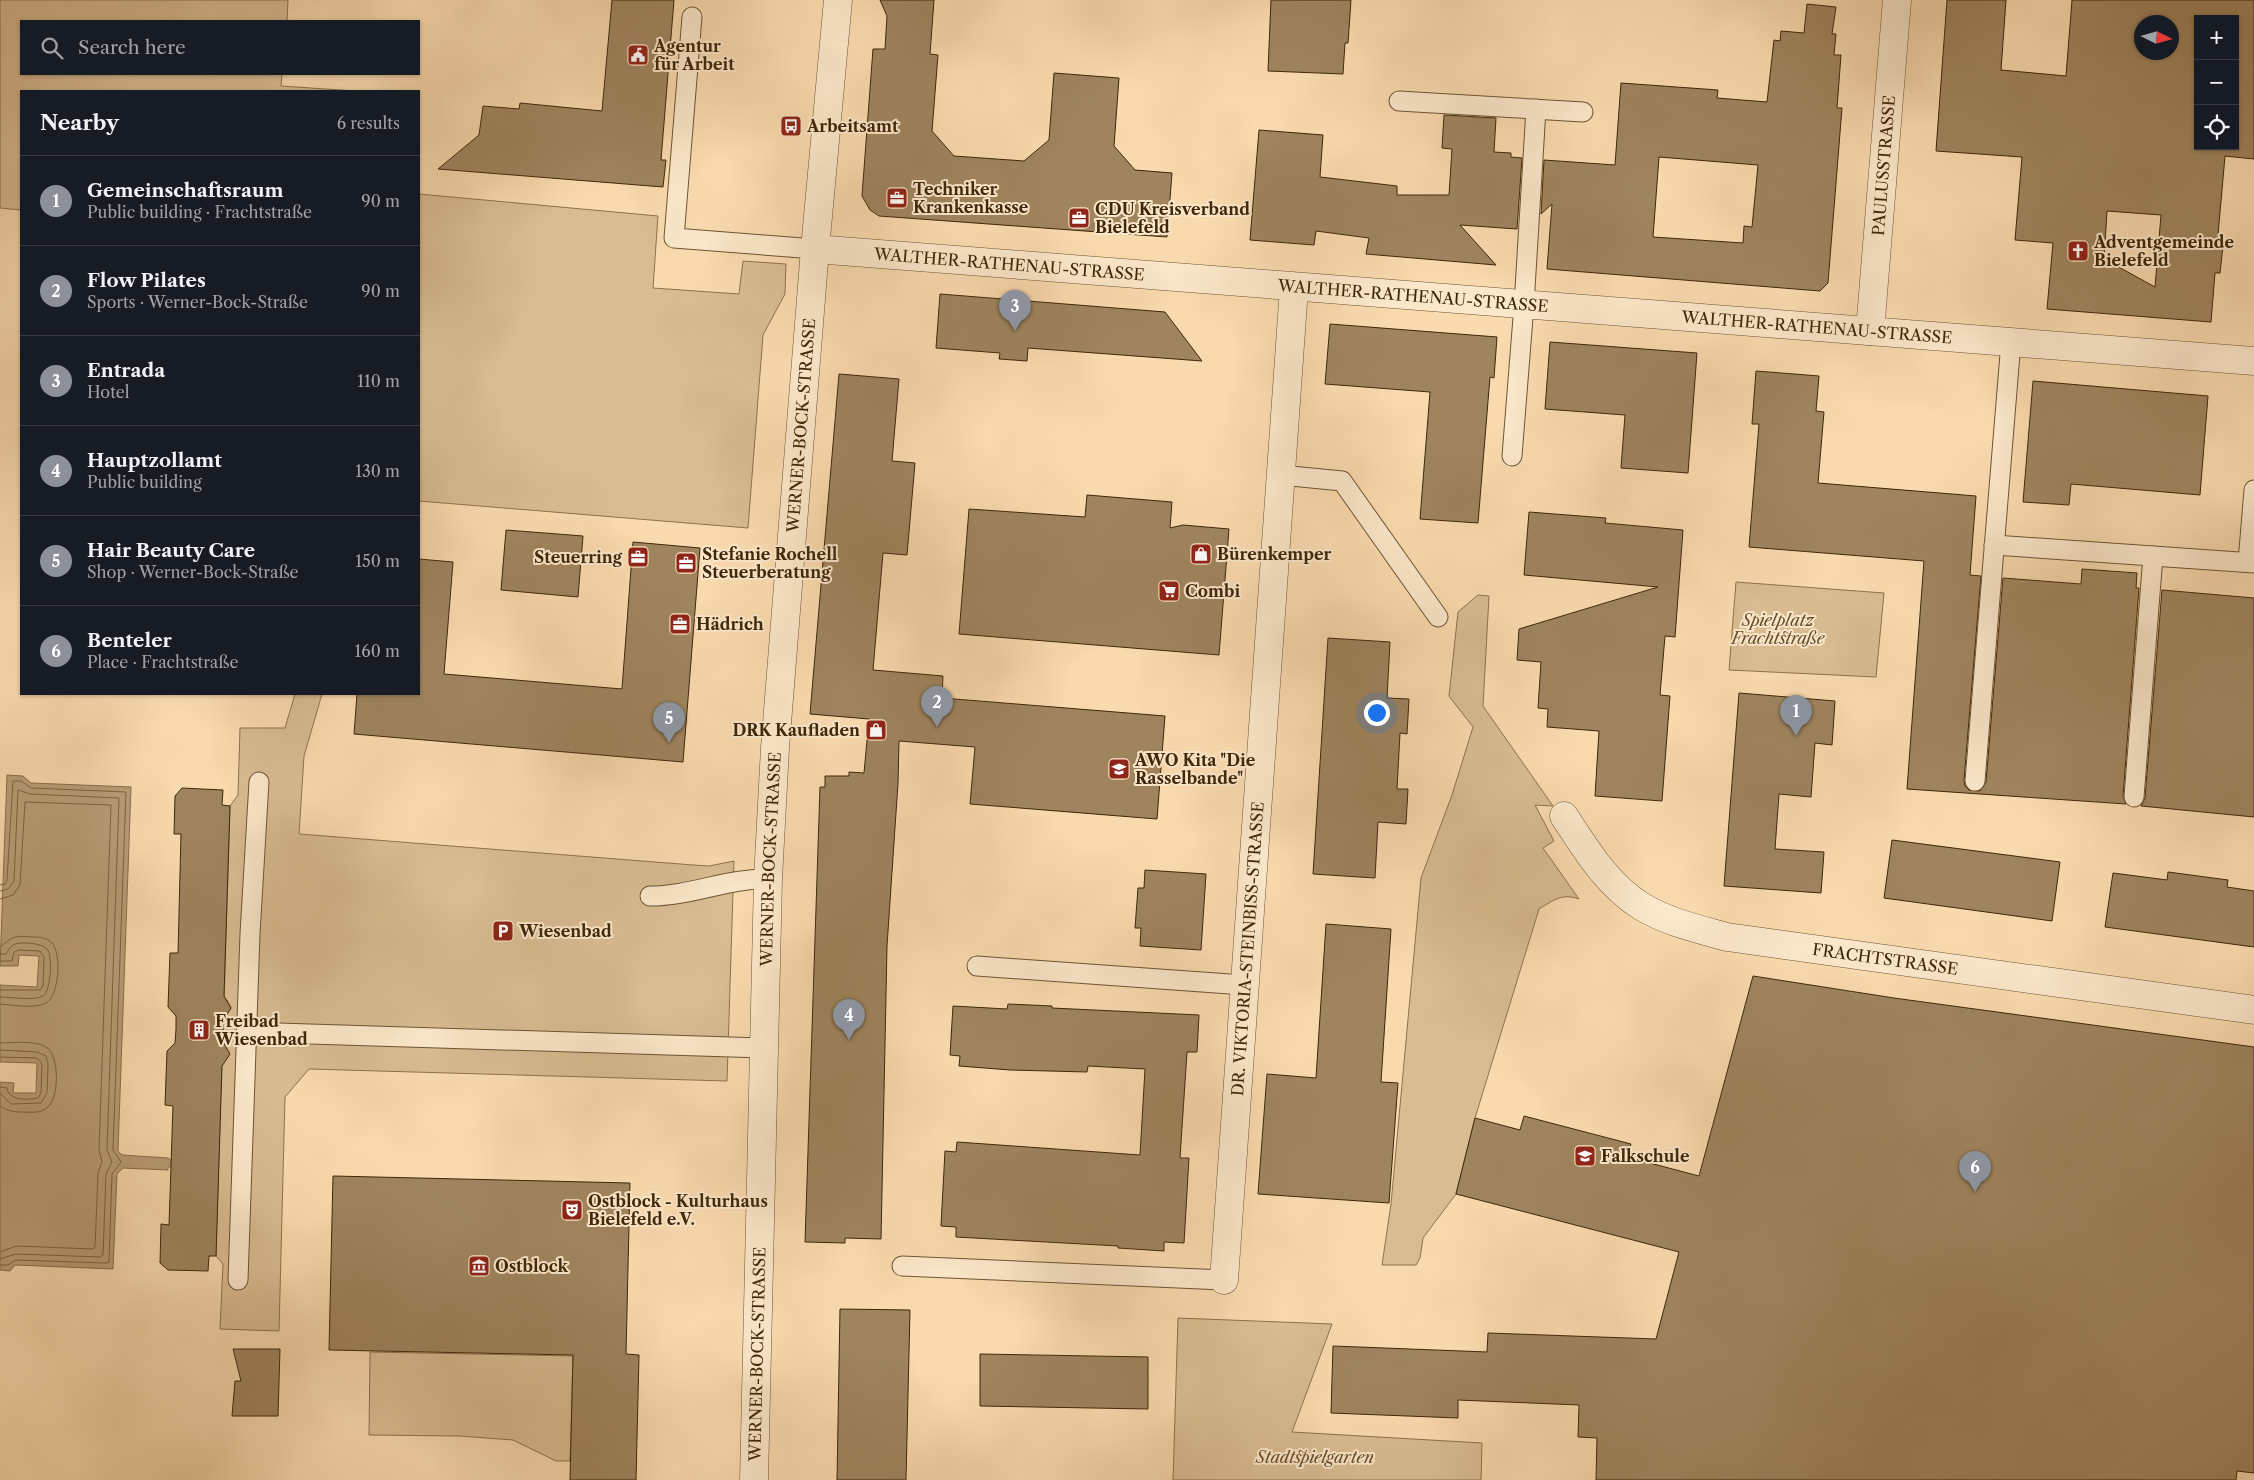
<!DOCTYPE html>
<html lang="en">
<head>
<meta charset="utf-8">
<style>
  :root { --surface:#171b24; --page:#242831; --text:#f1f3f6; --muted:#9ea1a6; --line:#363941; --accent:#8c9099 }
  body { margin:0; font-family:"Libre Caslon Text",serif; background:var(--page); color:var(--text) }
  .controls { position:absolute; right:15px; top:15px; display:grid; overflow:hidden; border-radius:0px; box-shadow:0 1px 4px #0004 }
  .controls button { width:45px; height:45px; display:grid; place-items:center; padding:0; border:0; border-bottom:1px solid var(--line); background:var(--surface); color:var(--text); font:25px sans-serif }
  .compass { position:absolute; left:2134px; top:15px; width:45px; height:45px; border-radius:50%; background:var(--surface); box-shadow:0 1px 4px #0004; rotate:95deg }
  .you { position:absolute; left:1376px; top:712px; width:18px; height:18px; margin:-12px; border:4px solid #fff; border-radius:50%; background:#1a73e8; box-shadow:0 0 0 8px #1a73e833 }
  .badge { display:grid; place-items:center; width:32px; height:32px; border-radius:50%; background:var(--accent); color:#fff; font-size:16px; font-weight:700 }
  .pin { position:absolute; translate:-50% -41px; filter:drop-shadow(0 1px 2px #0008) }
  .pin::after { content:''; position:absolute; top:26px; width:18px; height:15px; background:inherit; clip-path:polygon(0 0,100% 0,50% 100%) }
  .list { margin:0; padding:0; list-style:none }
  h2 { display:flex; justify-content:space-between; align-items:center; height:65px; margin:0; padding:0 20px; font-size:21px }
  h2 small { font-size:16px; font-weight:400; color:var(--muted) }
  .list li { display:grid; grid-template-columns:32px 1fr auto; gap:15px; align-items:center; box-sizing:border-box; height:90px; padding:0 20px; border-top:1px solid var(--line) }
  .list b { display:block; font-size:19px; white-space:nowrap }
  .list p { margin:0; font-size:16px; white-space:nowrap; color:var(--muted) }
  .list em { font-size:16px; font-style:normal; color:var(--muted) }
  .icon { flex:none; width:28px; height:28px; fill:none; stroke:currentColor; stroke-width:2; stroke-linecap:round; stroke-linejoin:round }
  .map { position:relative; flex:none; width:2254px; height:1480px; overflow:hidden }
  .search { position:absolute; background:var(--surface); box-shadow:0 1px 4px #0004; left:20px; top:20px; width:400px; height:55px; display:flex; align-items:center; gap:12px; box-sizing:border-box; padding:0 18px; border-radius:0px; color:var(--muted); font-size:19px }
  .panel { position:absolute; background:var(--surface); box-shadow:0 1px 4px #0004; left:20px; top:90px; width:400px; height:605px; border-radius:0px }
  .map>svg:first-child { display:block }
  .green { fill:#d9bc92; stroke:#8c724d }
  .water { fill:#b99d76; stroke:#886e4a }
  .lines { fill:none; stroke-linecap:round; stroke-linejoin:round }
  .shore { stroke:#7c623f; stroke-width:1 }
  .building { fill:#9f845e; stroke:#3e2708; fill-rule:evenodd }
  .lane-casing { stroke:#6d5432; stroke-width:21 }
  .street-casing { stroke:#6d5432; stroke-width:29 }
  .lane { stroke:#fbe7ca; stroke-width:19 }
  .street { stroke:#fbe7ca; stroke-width:28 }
  .labels { text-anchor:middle; stroke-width:4; stroke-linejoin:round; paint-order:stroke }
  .poi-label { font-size:16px; font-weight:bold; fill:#3e2708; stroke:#fbe7ca; text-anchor:start }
  .street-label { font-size:16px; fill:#3e2708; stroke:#fbe7ca }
  .park-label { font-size:16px; font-style:italic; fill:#654c2a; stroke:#fbe7ca }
</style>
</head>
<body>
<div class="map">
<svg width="2254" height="1480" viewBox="0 0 2254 1480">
  <rect width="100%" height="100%" fill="#f9daae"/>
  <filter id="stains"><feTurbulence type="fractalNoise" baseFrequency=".004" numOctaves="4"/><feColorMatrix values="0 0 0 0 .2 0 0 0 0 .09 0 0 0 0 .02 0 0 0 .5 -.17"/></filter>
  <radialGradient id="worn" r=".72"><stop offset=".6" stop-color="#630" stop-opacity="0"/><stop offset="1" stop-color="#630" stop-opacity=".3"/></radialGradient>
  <!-- green -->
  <g class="green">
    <path d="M0,0H288L287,21H21V74H282L281,86L355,91H21V210L0,208Z"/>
    <path d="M419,194L658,216L653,288L739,294L743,261L786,264L785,294L763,335L748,528L419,501Z"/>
    <path d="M1736,582L1884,593L1876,677L1729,670Z"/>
    <path d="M1478,595L1489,596L1483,706L1553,806L1535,805L1554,841L1543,848L1579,899C1562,893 1554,900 1539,909L1475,1118L1456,1194L1423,1238L1420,1258L1416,1265H1382L1391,1204L1421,878L1452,795L1473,727L1449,696L1458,612Z"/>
    <path d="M295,694H322L304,756L299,834L693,865L709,866L734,861L727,1081L309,1069L285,1097L279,1331L220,1329L223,1264L216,1256L223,1016H226L231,1008L227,1000H224L230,806L238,795L240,728H285Z"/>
    <path d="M1178,1318L1332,1324L1292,1432L1482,1443L1481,1480H1173Z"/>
    <path d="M370,1352L573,1356L570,1461H556L513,1440L459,1436L369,1435Z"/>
  </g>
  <!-- water -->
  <path class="water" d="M7,775L23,776L31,783L131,787L118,1151L122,1155L168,1158L171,1160V1167H168V1170L123,1168L117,1174L113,1269L15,1265L10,1271L0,1270V1082L14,1083L13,1093H36L37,1063L0,1062V985L37,987L39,956L19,955L18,966H0Z"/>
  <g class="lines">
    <!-- shore -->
    <g class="shore">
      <path d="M0,885L5,884L7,880L13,781H21L31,788L126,792L113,1150L121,1162L112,1174L109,1262L106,1263L16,1260L8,1265H0"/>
      <path d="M0,891L8,889L14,881L18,790L30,794L119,798L107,1150L112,1162L106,1174L103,1255L100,1257L16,1254L0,1259"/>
      <path d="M0,899L13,895L20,885L25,802L111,805L99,1150L102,1162L98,1173L95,1247L93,1249L16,1246L0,1252"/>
      <path d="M0,947C13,937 14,935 31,937C39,937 46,937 52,943C62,954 59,996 46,1003C34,1009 13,1005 0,1004"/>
      <path d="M0,954H6C8,951 10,947 13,945C20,941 41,943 47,949C53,955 51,991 43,996C35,1001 10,997 0,997"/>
      <path d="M0,961H12L14,952L19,950L40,951L44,957L43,986L40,990H0"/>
      <path d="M0,1043C13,1043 35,1040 46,1047C60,1055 59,1098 48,1107C40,1114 31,1112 22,1112C13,1112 7,1111 0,1106"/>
      <path d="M0,1050L37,1052L46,1056L48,1064L47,1093L41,1103L11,1104L0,1093"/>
      <path d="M0,1057L37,1058L42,1064L41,1093L38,1098C27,1100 9,1101 7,1088L0,1087"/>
    </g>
  </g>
  <!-- building -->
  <g class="building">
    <path d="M612,0H674L661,160H666L663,187L438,169L479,135L483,106L519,109L520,103L602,111Z"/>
    <path d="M880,0H934L930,54L938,55L932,131L954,156L1024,161L1049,140L1054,73L1119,78L1114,146L1135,170L1172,173L1167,237L879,216L870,210L862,196L873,49H885L887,16Z"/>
    <path d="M1271,0H1351L1348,43H1345L1343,74L1268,71Z"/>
    <path d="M1947,0H2006L2001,70L2066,76L2072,0H2254V159L2225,156L2217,246H2223L2220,273H2215L2211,322L2047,309L2053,243L2015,240L2022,157L1936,151ZM2198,19H2235V146H2198ZM2142,22H2172V52H2142ZM2107,211L2161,215L2155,287L2104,259Z"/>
    <path d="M1807,4L1836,7L1832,34H1836L1834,55H1841L1837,108H1842L1828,283L1820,291L1547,269L1552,204L1541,214L1544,160L1615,165L1621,83L1718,90L1717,98L1767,102L1774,40L1780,41L1781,31L1804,33ZM1659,157L1758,165L1752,227L1744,226L1743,243L1653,237Z"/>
    <path d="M1444,115L1496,118L1494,152L1511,153V157L1522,158L1517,229L1460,225L1496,265L1366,254L1369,238L1316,231L1314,245L1250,240L1259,130L1323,135L1320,177L1397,186V195H1449L1452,149L1442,148Z"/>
    <path d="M940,294L1165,312L1202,361L1028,348L1027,361L999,359L1000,353L936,348Z"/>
    <path d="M1330,324L1497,337L1494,378L1490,377L1478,523L1420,519L1430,392L1325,384Z"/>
    <path d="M1550,342L1697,353L1688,473L1621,468L1625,415L1545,409Z"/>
    <path d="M1756,371L1819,376L1816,411L1824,412L1818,483L1976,496L1970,575L1981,576L1964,780L1965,786L1969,790L1980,791L1986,782L2003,578L2081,584L2082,569L2137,573L2136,588H2139L2123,796L2126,804L1907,789L1924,561L1749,547L1759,424H1752Z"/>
    <path d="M839,374L899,379L892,461L915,463L907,555L883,553L873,670L943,676L942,698L1165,716L1157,819L970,804L975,747L899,741L898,783L887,946L881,1239L845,1238V1243L805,1242L820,787H825V776H849V772L864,773L869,719L810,714Z"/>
    <path d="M2033,381L2208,396L2200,495L2071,484L2069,505L2023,502Z"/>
    <path d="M1087,495L1172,502L1170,528L1183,525L1229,529L1219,655L959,634L969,509L1085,517Z"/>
    <path d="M1529,512L1606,518L1605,523L1683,530L1675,637L1665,636L1660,695L1670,696L1662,801L1595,796L1599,731L1547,727L1548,709L1538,708L1541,662L1517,660L1519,629L1658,587L1524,575Z"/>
    <path d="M506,530L583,536L578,597L501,590Z"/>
    <path d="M633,542L700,548L683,762L354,734L357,694H419V559L453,562L444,674L622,689Z"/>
    <path d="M2162,590L2254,598V817L2141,806L2145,798Z"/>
    <path d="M1328,638L1390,642L1387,698L1409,699L1407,734L1400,733L1397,789H1408L1406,824L1378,822L1375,878L1313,874Z"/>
    <path d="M1739,693L1835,701L1832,745L1815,743L1811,797L1779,794L1775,849L1824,852L1821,893L1724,886Z"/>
    <path d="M182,788L223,790L222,805L230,806L224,996L231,1008L223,1020V1042L230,1054L222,1066L216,1256H209L208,1271L168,1270L160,1263L161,1224L169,1225L173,1106L165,1105L167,1051L175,1043L176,1029V1016L168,1007L170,953H178L181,834H174L175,796Z"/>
    <path d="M1892,840L2060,862L2052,921L1884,898Z"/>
    <path d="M1145,870L1206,874L1201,950L1140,946L1141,928H1135L1138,888H1144Z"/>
    <path d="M2168,872L2228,880L2227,887L2254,891V947L2105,927L2113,873L2167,880Z"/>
    <path d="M1326,924L1391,929L1381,1082L1398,1083L1389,1203L1258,1194L1267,1074L1316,1078Z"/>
    <path d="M1753,976L1894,998L2254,1047V1473L2237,1471L2236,1480H1596L1597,1438L1578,1437L1579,1405L1458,1400V1418L1331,1413L1333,1346L1487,1352L1488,1333L1656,1339L1679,1252L1456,1194L1475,1118L1520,1130L1524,1116L1631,1144L1627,1157L1699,1176Z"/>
    <path d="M1008,1004L1052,1006V1008L1199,1015L1197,1052H1187L1180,1158H1189L1184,1243L1164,1242V1251L1118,1248V1246L956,1237V1227L941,1226L945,1151L956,1152L957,1142L1140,1155L1145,1069L1088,1066L1087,1072L1010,1070L959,1066L960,1056L950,1055L953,1006L1007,1009Z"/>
    <path d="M333,1176L630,1183L626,1354L639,1355L636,1480H570L573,1355L329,1350Z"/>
    <path d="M840,1309L910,1310L906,1480H837Z"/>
    <path d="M233,1349H280L278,1416H232L235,1381H241Z"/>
    <path d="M980,1354L1148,1357V1409L980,1406Z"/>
  </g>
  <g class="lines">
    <!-- lane casing -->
    <g class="lane-casing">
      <g id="lane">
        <path d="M692,17L674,238L815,249"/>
        <path d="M1399,101L1583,112"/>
        <path d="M1512,456L1524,305L1536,109"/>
        <path d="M1281,475L1342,481L1438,617"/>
        <path d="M1994,545L2254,563"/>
        <path d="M2248,562L2254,490"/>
        <path d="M1975,781L2011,342"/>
        <path d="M2134,797L2153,556"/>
        <path d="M650,896C691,896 728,878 768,879"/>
        <path d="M977,966L1244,985"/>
        <path d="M246,1032L763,1048"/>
        <path d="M902,1266L1224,1280"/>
        <path d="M238,1280L250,934L259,782"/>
      </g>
    </g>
    <!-- street casing -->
    <g class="street-casing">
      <g id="street">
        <path id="s1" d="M815,249L2254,361"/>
        <path id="s2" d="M1870,331L1897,0"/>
        <path id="s3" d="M1564,816C1585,848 1607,885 1641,906C1667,922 1698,929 1727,937L2254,1010"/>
        <path id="s4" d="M1224,1280L1294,288"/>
        <path id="s5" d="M754,1480L768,879L775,748L815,249L838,0"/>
      </g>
    </g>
    <!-- lane -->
    <use href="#lane" class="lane"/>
    <!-- street -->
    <use href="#street" class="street"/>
  </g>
  <!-- icons -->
  <defs>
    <g id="civic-square" transform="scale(1.125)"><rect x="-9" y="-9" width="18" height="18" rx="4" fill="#8f2418" stroke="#fbe7ca"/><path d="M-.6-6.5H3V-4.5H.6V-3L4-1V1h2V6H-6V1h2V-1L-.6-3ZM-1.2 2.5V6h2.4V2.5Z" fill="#fff"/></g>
    <g id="bus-square" transform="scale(1.125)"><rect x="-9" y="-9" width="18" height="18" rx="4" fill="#8f2418" stroke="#fbe7ca"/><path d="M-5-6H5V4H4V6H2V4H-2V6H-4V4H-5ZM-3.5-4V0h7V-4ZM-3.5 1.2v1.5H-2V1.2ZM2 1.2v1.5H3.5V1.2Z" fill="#fff"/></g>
    <g id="office-square" transform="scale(1.125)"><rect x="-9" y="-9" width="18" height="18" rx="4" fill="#8f2418" stroke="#fbe7ca"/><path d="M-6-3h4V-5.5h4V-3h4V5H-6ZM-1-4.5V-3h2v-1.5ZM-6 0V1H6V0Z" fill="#fff"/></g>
    <g id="church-square" transform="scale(1.125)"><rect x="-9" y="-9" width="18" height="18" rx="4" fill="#8f2418" stroke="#fbe7ca"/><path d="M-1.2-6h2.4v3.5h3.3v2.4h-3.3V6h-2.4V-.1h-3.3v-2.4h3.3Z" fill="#fff"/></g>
    <g id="shop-square" transform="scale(1.125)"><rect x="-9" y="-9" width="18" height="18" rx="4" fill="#8f2418" stroke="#fbe7ca"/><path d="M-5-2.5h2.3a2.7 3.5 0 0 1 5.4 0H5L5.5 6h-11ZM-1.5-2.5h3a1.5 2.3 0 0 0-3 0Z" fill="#fff"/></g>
    <g id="supermarket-square" transform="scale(1.125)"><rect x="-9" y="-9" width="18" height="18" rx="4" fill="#8f2418" stroke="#fbe7ca"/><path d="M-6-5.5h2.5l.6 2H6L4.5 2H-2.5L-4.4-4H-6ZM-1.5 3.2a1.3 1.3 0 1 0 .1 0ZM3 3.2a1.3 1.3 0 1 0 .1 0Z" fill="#fff"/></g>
    <g id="school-square" transform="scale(1.125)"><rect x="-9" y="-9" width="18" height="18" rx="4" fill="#8f2418" stroke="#fbe7ca"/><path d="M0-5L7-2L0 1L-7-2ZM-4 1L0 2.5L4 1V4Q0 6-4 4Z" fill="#fff"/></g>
    <g id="parking-square" transform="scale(1.125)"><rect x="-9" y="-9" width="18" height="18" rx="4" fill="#8f2418" stroke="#fbe7ca"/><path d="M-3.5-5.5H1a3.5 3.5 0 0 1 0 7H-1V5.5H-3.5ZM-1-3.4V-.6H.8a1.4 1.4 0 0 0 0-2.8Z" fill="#fff"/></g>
    <g id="building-square" transform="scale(1.125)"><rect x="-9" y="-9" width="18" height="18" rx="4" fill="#8f2418" stroke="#fbe7ca"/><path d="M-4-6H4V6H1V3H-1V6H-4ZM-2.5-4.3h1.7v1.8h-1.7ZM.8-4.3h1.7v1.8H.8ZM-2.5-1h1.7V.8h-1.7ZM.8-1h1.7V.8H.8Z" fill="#fff"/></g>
    <g id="theatre-square" transform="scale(1.125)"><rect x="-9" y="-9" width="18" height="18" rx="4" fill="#8f2418" stroke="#fbe7ca"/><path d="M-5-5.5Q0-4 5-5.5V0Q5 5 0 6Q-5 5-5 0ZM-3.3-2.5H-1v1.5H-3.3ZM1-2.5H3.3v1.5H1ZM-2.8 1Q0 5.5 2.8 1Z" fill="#fff"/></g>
    <g id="museum-square" transform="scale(1.125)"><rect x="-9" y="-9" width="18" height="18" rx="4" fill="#8f2418" stroke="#fbe7ca"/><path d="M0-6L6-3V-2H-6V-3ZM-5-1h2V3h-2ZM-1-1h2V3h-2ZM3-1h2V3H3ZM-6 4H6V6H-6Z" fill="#fff"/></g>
  </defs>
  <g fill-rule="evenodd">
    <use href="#civic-square" x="638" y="55"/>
    <use href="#bus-square" x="791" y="126"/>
    <use href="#office-square" x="897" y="198"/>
    <use href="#office-square" x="1079" y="218"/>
    <use href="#church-square" x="2078" y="251"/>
    <use href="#shop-square" x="1201" y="554"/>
    <use href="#office-square" x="638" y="557"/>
    <use href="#office-square" x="686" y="563"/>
    <use href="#supermarket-square" x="1169" y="591"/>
    <use href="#office-square" x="680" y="624"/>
    <use href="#shop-square" x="876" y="730"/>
    <use href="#school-square" x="1119" y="769"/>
    <use href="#parking-square" x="503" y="931"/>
    <use href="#building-square" x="199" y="1030"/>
    <use href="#school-square" x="1585" y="1156"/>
    <use href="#theatre-square" x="572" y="1210"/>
    <use href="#museum-square" x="479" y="1266"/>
  </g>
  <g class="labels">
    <!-- poi labels -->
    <g class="poi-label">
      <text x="654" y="52">Agentur<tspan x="654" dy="18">für Arbeit</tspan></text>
      <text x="807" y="132">Arbeitsamt</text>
      <text x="913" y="195">Techniker<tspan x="913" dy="18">Krankenkasse</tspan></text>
      <text x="1095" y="215">CDU Kreisverband<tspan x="1095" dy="18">Bielefeld</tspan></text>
      <text x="2094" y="248">Adventgemeinde<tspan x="2094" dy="18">Bielefeld</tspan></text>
      <text x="702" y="560">Stefanie Rochell<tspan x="702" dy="18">Steuerberatung</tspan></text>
      <text x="1217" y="560">Bürenkemper</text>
      <text x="622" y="563" text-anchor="end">Steuerring</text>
      <text x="1185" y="597">Combi</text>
      <text x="696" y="630">Hädrich</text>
      <text x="860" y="736" text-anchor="end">DRK Kaufladen</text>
      <text x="1135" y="766">AWO Kita "Die<tspan x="1135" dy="18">Rasselbande"</tspan></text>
      <text x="519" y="937">Wiesenbad</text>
      <text x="215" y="1027">Freibad<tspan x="215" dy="18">Wiesenbad</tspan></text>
      <text x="1601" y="1162">Falkschule</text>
      <text x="588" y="1207">Ostblock - Kulturhaus<tspan x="588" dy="18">Bielefeld e.V.</tspan></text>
      <text x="495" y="1272">Ostblock</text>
    </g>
    <!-- street labels -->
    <g class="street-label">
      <text dy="6" stroke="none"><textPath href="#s2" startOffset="166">PAULUSSTRASSE</textPath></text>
      <text dy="6" stroke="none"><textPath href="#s1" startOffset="195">WALTHER-RATHENAU-STRASSE</textPath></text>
      <text dy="6" stroke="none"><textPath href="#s1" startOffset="600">WALTHER-RATHENAU-STRASSE</textPath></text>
      <text dy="6" stroke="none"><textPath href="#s1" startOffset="1005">WALTHER-RATHENAU-STRASSE</textPath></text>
      <text dy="6" stroke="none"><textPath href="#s5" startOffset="1056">WERNER-BOCK-STRASSE</textPath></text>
      <text dy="6" stroke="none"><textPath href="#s5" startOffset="621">WERNER-BOCK-STRASSE</textPath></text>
      <text dy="6" stroke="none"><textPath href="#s4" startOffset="332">DR. VIKTORIA-STEINBISS-STRASSE</textPath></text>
      <text dy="6" stroke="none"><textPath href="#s3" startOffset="371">FRACHTSTRASSE</textPath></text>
      <text dy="6" stroke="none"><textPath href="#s5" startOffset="126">WERNER-BOCK-STRASSE</textPath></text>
    </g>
    <!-- park labels -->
    <g class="park-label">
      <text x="1778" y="626">Spielplatz<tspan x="1778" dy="18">Frachtstraße</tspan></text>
      <text x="1315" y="1463">Stadtspielgarten</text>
    </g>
  </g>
  <rect width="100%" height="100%" filter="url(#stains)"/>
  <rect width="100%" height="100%" fill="url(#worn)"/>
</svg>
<div class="controls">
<button>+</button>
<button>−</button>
<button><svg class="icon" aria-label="locate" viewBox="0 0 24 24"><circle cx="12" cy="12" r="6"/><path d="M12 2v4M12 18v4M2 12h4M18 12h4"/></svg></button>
</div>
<svg class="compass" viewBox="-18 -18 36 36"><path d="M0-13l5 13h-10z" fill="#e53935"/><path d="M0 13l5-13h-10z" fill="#9ea1a6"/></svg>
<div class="you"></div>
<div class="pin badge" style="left:1796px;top:736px">1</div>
<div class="pin badge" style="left:937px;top:727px">2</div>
<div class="pin badge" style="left:1015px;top:331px">3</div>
<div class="pin badge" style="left:849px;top:1040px">4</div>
<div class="pin badge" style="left:669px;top:743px">5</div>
<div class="pin badge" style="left:1975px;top:1192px">6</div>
<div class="search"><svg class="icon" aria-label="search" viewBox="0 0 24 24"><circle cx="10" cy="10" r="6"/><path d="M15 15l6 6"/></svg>Search here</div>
<section class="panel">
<h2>Nearby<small>6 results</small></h2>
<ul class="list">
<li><span class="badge">1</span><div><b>Gemeinschaftsraum</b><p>Public building · Frachtstraße</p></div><em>90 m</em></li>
<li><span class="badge">2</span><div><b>Flow Pilates</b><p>Sports · Werner-Bock-Straße</p></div><em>90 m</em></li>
<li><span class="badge">3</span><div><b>Entrada</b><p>Hotel</p></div><em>110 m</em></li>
<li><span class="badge">4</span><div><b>Hauptzollamt</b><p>Public building</p></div><em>130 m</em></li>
<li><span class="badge">5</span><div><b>Hair Beauty Care</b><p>Shop · Werner-Bock-Straße</p></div><em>150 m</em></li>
<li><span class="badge">6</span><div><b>Benteler</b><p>Place · Frachtstraße</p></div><em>160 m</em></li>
</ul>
</section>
</div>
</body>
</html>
